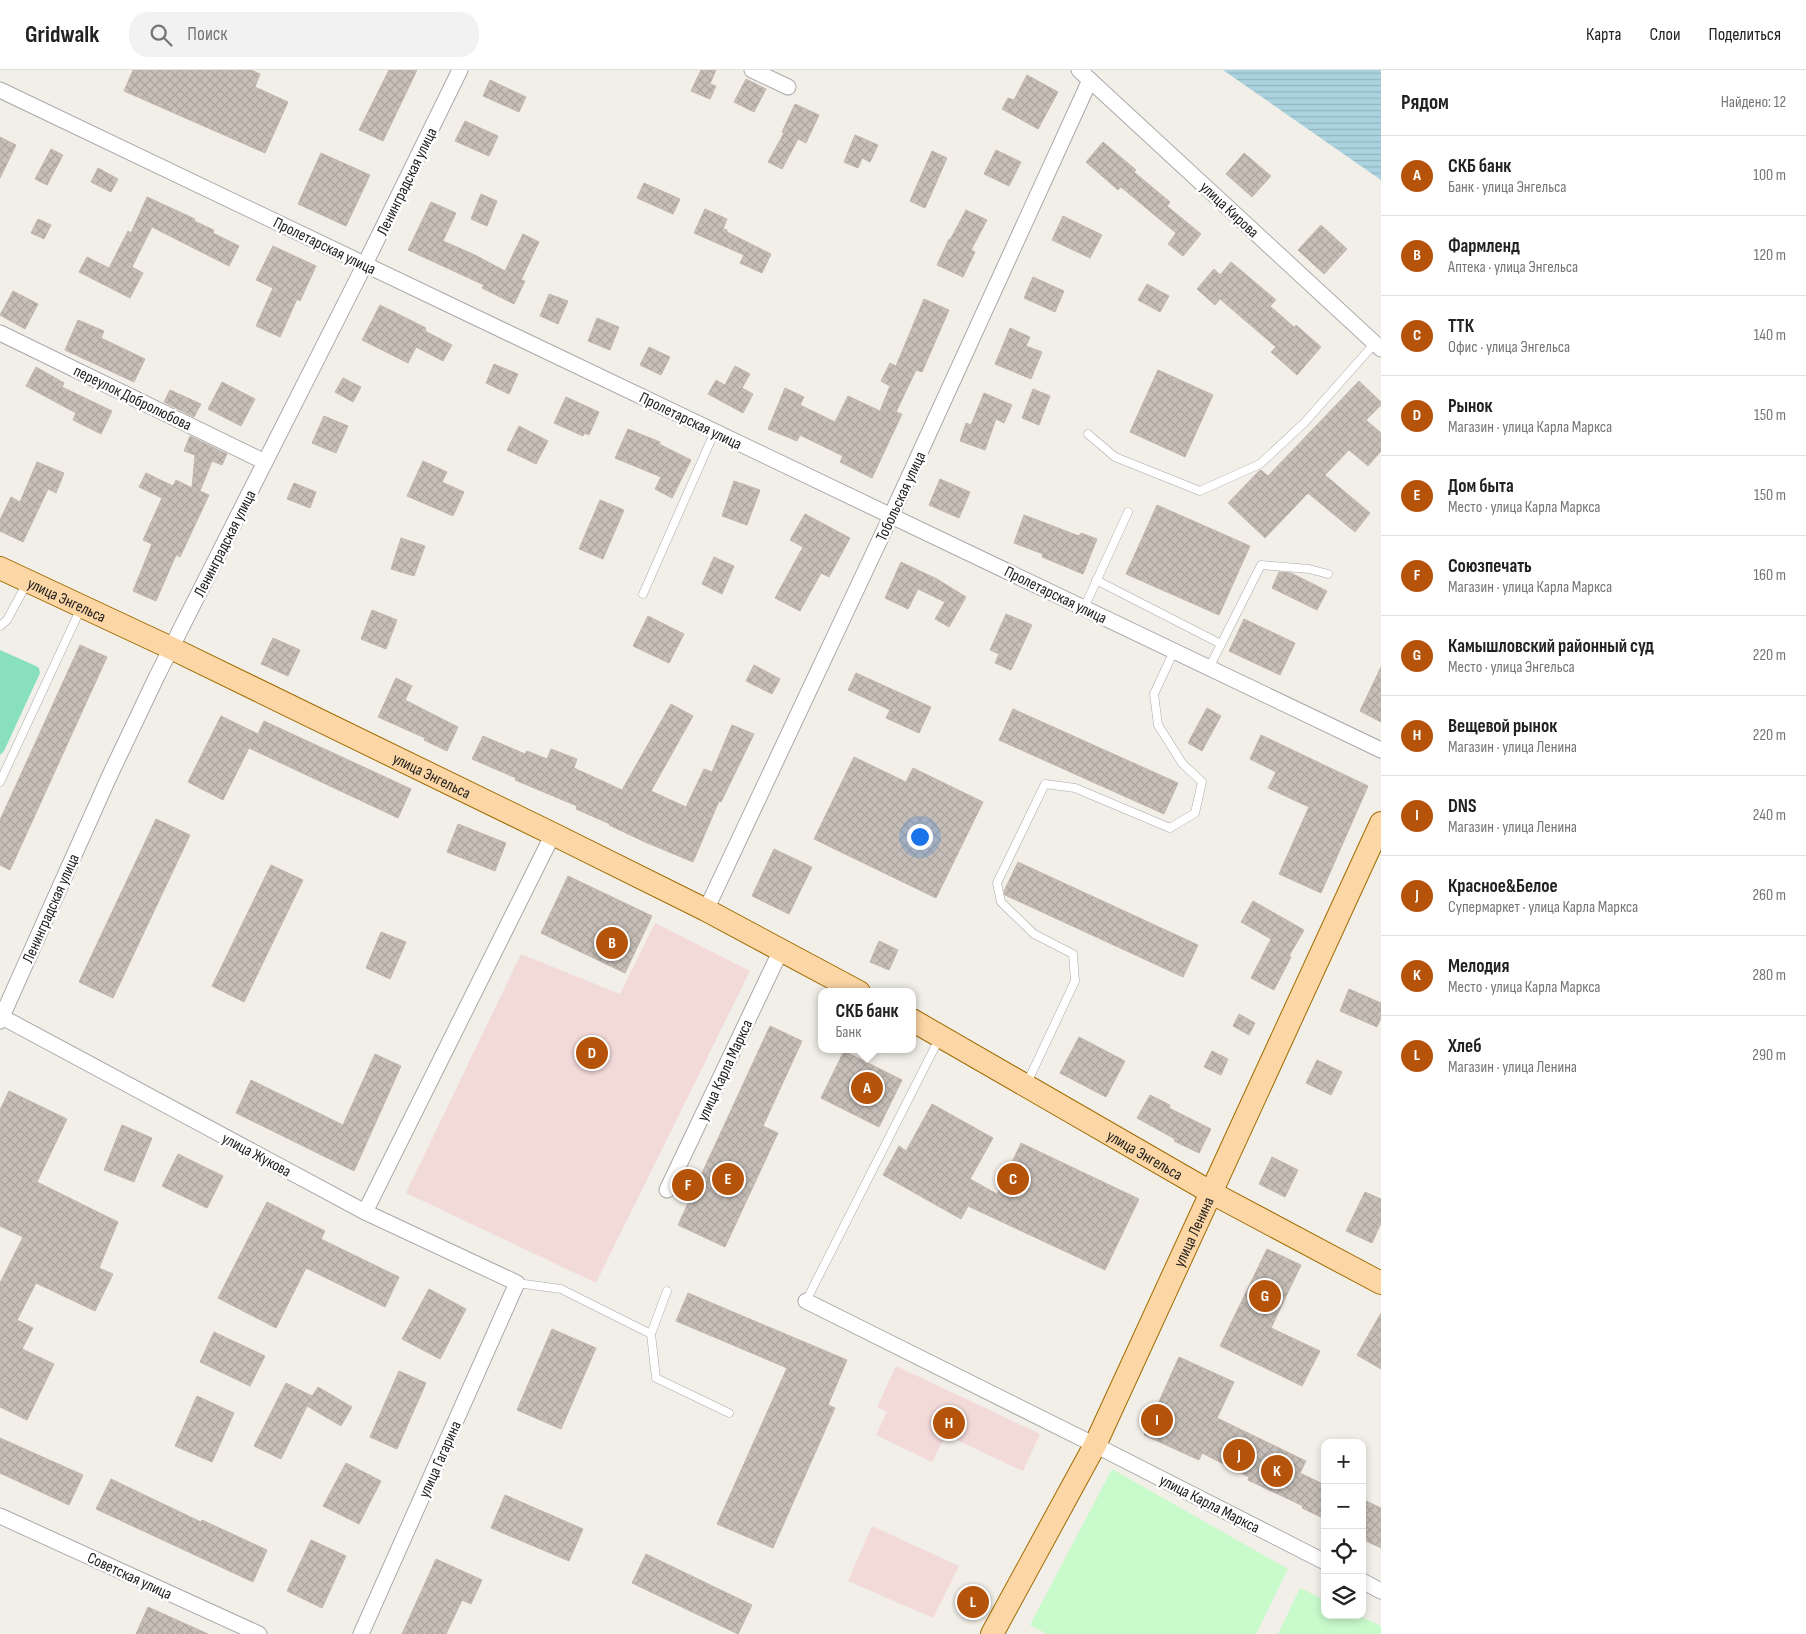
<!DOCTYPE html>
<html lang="ru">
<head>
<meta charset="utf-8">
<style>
  :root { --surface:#fff; --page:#f2f2f2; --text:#222; --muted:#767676; --line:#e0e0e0; --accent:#b45309 }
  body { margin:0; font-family:"Sofia Sans Condensed",sans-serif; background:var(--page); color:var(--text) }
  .controls { position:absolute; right:15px; bottom:15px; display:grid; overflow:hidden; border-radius:10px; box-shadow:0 2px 8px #0003 }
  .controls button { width:45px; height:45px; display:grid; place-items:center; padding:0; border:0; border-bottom:1px solid var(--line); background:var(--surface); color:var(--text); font:25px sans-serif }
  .you { position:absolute; left:919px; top:766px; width:18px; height:18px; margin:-12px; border:4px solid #fff; border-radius:50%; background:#1a73e8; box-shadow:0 0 0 8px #1a73e833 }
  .badge { display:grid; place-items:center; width:32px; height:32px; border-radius:50%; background:var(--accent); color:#fff; font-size:16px; font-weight:700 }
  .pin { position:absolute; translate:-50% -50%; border:2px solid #fff; box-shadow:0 1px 5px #0006 }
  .popup { position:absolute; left:818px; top:918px; width:98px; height:65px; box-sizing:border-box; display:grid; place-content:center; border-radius:10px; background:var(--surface); filter:drop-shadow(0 1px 4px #0005); font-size:16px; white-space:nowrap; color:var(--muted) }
  .popup b { font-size:19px; color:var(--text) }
  .popup::after { content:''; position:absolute; left:50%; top:100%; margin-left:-10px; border:10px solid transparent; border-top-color:var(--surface) }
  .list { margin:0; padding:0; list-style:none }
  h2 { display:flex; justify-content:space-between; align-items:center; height:65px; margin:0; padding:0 20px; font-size:21px }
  h2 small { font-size:16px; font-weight:400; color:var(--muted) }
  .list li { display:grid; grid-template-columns:32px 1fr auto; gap:15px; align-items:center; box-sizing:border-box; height:80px; padding:0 20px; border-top:1px solid var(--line) }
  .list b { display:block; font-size:19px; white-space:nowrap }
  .list p { margin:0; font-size:16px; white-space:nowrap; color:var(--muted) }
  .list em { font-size:16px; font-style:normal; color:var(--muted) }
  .icon { flex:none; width:28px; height:28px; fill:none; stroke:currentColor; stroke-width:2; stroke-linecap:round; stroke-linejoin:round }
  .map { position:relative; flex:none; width:1381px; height:1564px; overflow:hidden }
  header { display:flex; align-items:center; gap:30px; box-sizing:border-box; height:70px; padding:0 25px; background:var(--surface); border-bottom:1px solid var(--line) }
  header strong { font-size:24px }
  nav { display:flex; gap:28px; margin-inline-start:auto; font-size:18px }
  .search { width:350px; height:45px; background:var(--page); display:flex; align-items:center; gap:12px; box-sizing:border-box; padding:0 18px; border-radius:20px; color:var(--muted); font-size:19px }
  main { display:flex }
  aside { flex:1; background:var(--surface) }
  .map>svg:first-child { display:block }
  .commercial { fill:#f2dad9 }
  .park { fill:#c8facc }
  .pitch { fill:#88e0be }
  .water { fill:url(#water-rules) }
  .building { fill:url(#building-cross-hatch); stroke:#c4b6ab }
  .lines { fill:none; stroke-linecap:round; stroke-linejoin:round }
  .service-casing { stroke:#a9a9a9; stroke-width:9 }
  .minor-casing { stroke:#a9a9a9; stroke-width:17 }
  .primary-casing { stroke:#a06b00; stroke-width:24 }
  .service { stroke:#fff; stroke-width:8 }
  .minor { stroke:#fff; stroke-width:15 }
  .primary { stroke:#fcd6a4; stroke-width:22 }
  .labels { text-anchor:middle; stroke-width:5; stroke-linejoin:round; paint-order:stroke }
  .street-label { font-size:16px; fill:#222; stroke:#fff }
</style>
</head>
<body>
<header>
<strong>Gridwalk</strong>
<div class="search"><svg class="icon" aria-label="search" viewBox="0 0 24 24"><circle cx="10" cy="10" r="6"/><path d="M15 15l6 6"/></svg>Поиск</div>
<nav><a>Карта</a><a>Слои</a><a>Поделиться</a></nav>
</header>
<main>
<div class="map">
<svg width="1381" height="1564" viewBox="0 0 1381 1564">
  <defs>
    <pattern id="water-rules" width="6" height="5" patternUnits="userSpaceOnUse" patternTransform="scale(1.25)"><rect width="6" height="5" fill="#aad3df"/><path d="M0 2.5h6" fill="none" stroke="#92b5bf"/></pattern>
    <pattern id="building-cross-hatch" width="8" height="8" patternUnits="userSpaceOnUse" patternTransform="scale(1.25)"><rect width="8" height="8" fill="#c7bfb8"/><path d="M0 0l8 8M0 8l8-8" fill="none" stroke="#aba49e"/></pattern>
  </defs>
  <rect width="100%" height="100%" fill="#f2efe9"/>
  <!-- commercial -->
  <g class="commercial">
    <path d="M655,853L750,901L596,1213L406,1123L521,884L620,924Z"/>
    <path d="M896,1296L1040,1364L1023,1401L946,1365L932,1392L876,1365L887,1342L877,1337Z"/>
    <path d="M872,1456L959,1496L933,1548L848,1511Z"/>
  </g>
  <!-- park -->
  <g class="park">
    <path d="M1112,1399L1288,1499L1256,1564H1047L1030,1555Z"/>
    <path d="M1300,1518L1325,1530V1545H1358L1381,1556V1564H1278Z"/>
  </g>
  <!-- pitch -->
  <path class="pitch" d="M0,580L36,596L39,598L40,603L4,681L0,685Z"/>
  <!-- water -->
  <path class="water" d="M1223,0H1381V110Z"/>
  <!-- building -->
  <g class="building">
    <path d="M133,0H251L260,4L255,17L288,32L265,83L124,21Z"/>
    <path d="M389,0H417L383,71L359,60Z"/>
    <path d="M701,0H716L710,14L716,16L710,29L691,21Z"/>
    <path d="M1027,5L1058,22L1038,59L1002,39L1008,28L1014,30Z"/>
    <path d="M746,9L766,19L754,42L734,32Z"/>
    <path d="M490,10L526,27L519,42L483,26Z"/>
    <path d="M795,34L819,45L806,73L798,69L782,99L768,92L784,63L782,62Z"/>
    <path d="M465,51L498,66L489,86L455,71Z"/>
    <path d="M855,65L878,75L870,92L862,88L858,98L844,92Z"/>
    <path d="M0,67L16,75L0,108Z"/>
    <path d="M1103,72L1136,100L1134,102L1170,132L1167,136L1201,164L1183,186L1168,174L1176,163L1121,117L1118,120L1086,92Z"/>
    <path d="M51,79L63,85L47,115L35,109Z"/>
    <path d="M996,80L1021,92L1009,116L984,104Z"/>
    <path d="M932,81L947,88L925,138L910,131Z"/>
    <path d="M321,83L370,105L346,156L298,134Z"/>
    <path d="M1244,83L1271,106L1252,127L1226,104Z"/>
    <path d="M98,98L118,109L111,122L91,112Z"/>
    <path d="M644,113L680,129L673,144L637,128Z"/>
    <path d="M481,124L497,131L487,156L471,149Z"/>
    <path d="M147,127L195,149L194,151L214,160L213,163L239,176L229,196L152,157L132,197L143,203L130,228L79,202L87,187L109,198L128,161L131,163Z"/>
    <path d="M431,132L456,143L443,171L475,185L505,201L523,164L539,172L521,210L525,211L514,234L482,218L484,215L408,180Z"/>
    <path d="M705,139L727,149L723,159L727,160V162L771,184L762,203L740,193L744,185L694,163Z"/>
    <path d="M966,140L987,150L971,180L975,182L963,207L937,195L949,169L950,170Z"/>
    <path d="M1063,146L1102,165L1090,188L1052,170Z"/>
    <path d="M38,149L51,155L44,169L31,163Z"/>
    <path d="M1321,155L1347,179L1324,204L1298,180Z"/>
    <path d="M273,176L316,196L300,231L297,229L280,267L256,256L273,218L256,210Z"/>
    <path d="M1231,192L1276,230L1270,236L1294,257L1296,255L1321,277L1297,305L1271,282L1276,277L1220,229L1215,235L1197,219L1214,199L1220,205Z"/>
    <path d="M1033,207L1064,221L1055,242L1024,228Z"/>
    <path d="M1147,214L1169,226L1160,242L1138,230Z"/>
    <path d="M13,221L38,234L25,259L0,245Z"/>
    <path d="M549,224L568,231L558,254L540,246Z"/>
    <path d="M924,229L949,240L922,302L916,300L896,342L902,344L872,408L840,392L843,386L800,365L797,371L768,359L785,318L804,327L800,335L835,352L848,326L880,341L890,316L881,311L890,293L896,296Z"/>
    <path d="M380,235L426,258L425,261L452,275L443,291L416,277L408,293L362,270Z"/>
    <path d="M597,248L619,257L610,280L588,271Z"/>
    <path d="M78,250L104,261L101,268L145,289L134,312L65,280Z"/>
    <path d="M1010,258L1030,267L1026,276L1042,282L1031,309L995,294Z"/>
    <path d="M649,277L670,287L661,305L640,295Z"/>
    <path d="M494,294L518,304L509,324L486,313Z"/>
    <path d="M735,296L750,304L742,318L753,324L743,343L708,324L716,310L725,315Z"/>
    <path d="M36,297L64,313L62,317L112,341L101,364L73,350L76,343L26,316Z"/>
    <path d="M1158,300L1213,325L1185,387L1130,362Z"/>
    <path d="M343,308L361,317L353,332L335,322Z"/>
    <path d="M1359,311L1381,332V335L1366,350L1381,363V381L1368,396L1349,380L1325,405L1370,443L1355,462L1308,423L1265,468L1228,433L1259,401L1261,400L1268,406Z"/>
    <path d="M222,312L255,329L241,356L208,339Z"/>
    <path d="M1033,319L1050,326L1039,355L1022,348Z"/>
    <path d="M170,320L201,334L194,347L164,332Z"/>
    <path d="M984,323L1012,335L1004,353L996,349L985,380L960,371L966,353L971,355Z"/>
    <path d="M566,327L599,342L589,365L585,363L583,366L554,353Z"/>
    <path d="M324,346L348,356L336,383L312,373Z"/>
    <path d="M519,356L548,371L536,394L507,380Z"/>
    <path d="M628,359L660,372L659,374L691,390L672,428L655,419L661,407L615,388Z"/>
    <path d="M190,366L227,384L222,395L212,391L200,421L209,425L180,487L176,485L156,531L133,521L152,474L143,470L162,428L139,417L146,403L173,416L176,410L192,418L195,385L184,381Z"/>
    <path d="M423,391L447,402L442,412L464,422L453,446L407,426Z"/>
    <path d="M37,392L64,403L56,423L48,419L23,472L0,461V450L11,427L20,432Z"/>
    <path d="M940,409L970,422L959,448L929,435Z"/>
    <path d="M734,411L760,420L747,455L722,446Z"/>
    <path d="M294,413L316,422L310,438L287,429Z"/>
    <path d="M600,430L624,440L603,489L579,479Z"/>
    <path d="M1157,435L1250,476L1219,545L1126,504Z"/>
    <path d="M805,444L850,468L829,507L821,503L800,541L775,528L803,477L790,470Z"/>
    <path d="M1024,445L1079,466L1081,463L1097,469L1083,504L1042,487L1043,484L1014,473Z"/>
    <path d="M401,468L425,476L414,506L391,499Z"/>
    <path d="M714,487L734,496L722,524L702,514Z"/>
    <path d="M901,492L937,509L966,527L949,557L935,549L945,532L918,519L908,539L885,528Z"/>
    <path d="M1279,502L1291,503L1327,521L1317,540L1272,518Z"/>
    <path d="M372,540L397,550L386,579L361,569Z"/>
    <path d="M1006,544L1032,555L1011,600L995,593L999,584L990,580Z"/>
    <path d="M648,546L684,564L669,593L633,576Z"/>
    <path d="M1244,549L1295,573L1280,605L1229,581Z"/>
    <path d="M273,568L300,580L288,606L261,594Z"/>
    <path d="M80,575L107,587L10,800L0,795V750Z"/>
    <path d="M754,595L780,609L772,624L746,611Z"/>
    <path d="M1381,597V652L1360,641Z"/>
    <path d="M856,603L931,637L919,663L886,648L890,640L848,620Z"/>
    <path d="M396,608L412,616L405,630L458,657L447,681L424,670L425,668L378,647Z"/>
    <path d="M671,634L693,646L651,721L686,737L704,699L712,702L732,655L754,664L721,732L719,731L693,792L645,772L609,755L610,754L576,739L577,736L515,710L516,708L472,689L483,666L525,684L527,681L547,689L551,679L577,689L574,698L622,720Z"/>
    <path d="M1207,638L1221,646L1202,681L1188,673Z"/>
    <path d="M1013,639L1178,713L1164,744L999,670Z"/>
    <path d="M221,646L258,664L264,651L411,719L398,748L249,678L223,730L188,712Z"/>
    <path d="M1261,665L1368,716L1321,823L1279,804L1309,737L1268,718L1276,702L1250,689Z"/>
    <path d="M854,687L906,712L913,698L983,732L936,828L814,769Z"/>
    <path d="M156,749L190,765L113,928L79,912Z"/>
    <path d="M458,754L506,773L495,801L447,782Z"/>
    <path d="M774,779L812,797L789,844L752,826Z"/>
    <path d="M1018,792L1198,875L1183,907L1005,825L1004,821Z"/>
    <path d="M271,795L303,810L244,932L212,916Z"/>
    <path d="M568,806L652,846L625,903L541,863Z"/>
    <path d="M1253,831L1304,860L1289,886L1291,887L1274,920L1251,908L1271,869L1241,852Z"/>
    <path d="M381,862L406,872L390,909L366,898Z"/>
    <path d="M879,871L898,880L889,900L870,892Z"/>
    <path d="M1349,919L1381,933V948L1377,957L1340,941Z"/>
    <path d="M1239,944L1255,953L1249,965L1233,956Z"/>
    <path d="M770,956L802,971L763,1056L778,1063L725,1177L678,1155Z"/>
    <path d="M1079,967L1125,991L1106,1027L1060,1003Z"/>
    <path d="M844,981L902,1010L879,1057L821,1028Z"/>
    <path d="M1212,981L1228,989L1221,1005L1204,997Z"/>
    <path d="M375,984L401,996L354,1101L236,1043L251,1010L343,1055Z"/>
    <path d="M1317,990L1342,1002L1331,1025L1306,1013Z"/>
    <path d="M9,1021L67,1049L37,1112L118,1152L99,1198L113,1204L95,1241L36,1213L17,1250L33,1258L22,1279L54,1294L27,1350L0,1337V1213L23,1167L0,1156V1040Z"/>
    <path d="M1150,1025L1170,1035L1169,1038L1211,1059L1199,1083L1174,1071L1175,1069L1137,1048Z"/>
    <path d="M932,1034L993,1068L970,1109L997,1124L1021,1073L1139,1129L1105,1200L968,1136L961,1149L883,1105L899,1076L906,1081Z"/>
    <path d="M122,1055L152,1068L134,1112L104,1100Z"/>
    <path d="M178,1084L223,1106L207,1138L162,1116Z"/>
    <path d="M1272,1087L1298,1100L1285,1127L1259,1114Z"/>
    <path d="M1365,1122L1381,1129V1153L1372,1173L1346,1161Z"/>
    <path d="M267,1132L325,1161L321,1169L399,1207L385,1237L306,1198L276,1258L218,1228Z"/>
    <path d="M1267,1179L1301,1195L1271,1258L1320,1281L1302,1316L1220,1276Z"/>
    <path d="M429,1219L466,1239L440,1289L402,1269Z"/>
    <path d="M688,1223L847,1290L828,1335L835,1338L773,1478L717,1454L787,1298L676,1251Z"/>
    <path d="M1381,1243V1299L1357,1285Z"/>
    <path d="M552,1259L596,1278L561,1359L517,1340Z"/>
    <path d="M214,1262L265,1286L250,1316L200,1292Z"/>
    <path d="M1179,1287L1234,1312L1217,1348L1306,1391L1300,1403L1325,1415V1449L1302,1438L1303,1436L1248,1410L1249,1407L1202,1383L1199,1390L1144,1365Z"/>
    <path d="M399,1301L426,1313L397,1379L370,1367Z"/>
    <path d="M286,1313L312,1326L318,1317L352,1337L341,1356L307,1336L281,1389L254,1376Z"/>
    <path d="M197,1326L234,1343L212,1392L175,1376Z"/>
    <path d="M0,1368L83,1405L69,1435L0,1403Z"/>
    <path d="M346,1393L381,1411L359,1454L323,1436Z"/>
    <path d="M111,1409L201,1452L202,1450L267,1480L253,1512L96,1439Z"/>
    <path d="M505,1425L583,1459L569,1491L491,1458Z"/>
    <path d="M1362,1429L1381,1438V1478L1362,1469Z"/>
    <path d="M311,1470L346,1486L322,1538L287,1521Z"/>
    <path d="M646,1484L752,1535L738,1564L632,1513Z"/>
    <path d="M436,1489L482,1510L471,1534L462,1530L446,1564H402Z"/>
    <path d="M148,1537L208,1564H136Z"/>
  </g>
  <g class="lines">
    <!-- service casing -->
    <g class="service-casing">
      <g id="service">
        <path d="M1088,364L1115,387L1200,421L1260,394L1305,352L1375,273"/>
        <path d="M1096,510L1221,574"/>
        <path d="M643,524L715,361"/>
        <path d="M1084,538L1128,442"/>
        <path d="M0,556L7,550L27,513"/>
        <path d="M1209,598L1261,495L1309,499L1328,504"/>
        <path d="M0,712L81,538"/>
        <path d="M1027,1013L1075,911L1073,884L1034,864L1001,832L997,813L1045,714L1075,718L1170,758L1195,743L1202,712L1182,693L1158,655L1154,624L1174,581"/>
        <path d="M517,1213L561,1219L651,1264L656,1308L729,1343"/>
        <path d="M806,1231L939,969"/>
        <path d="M651,1264L667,1221"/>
      </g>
    </g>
    <!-- minor casing -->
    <g class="minor-casing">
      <g id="minor">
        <path d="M752,0L788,17"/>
        <path d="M1079,0L1381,279"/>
        <path d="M0,20L1381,680"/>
        <path d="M0,263L265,392"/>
        <path d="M706,840L891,446L1090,10"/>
        <path d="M2,947L365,1142L517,1213L361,1564"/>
        <path d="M0,951L109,707L157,606L365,194L460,0"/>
        <path d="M667,1120L781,880"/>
        <path d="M365,1142L553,764"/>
        <path d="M806,1231L1095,1375L1325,1492"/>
        <path d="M0,1446L259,1564"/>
        <path d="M1362,1511L1381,1521"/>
      </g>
    </g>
    <!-- primary casing -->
    <g class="primary-casing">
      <g id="primary">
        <path id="s1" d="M0,498L171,578L553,764L706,840L859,922"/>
        <path id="s2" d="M912,950L1212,1123L1381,1213"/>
        <path id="s3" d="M992,1564L1095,1375L1381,753"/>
      </g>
    </g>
    <!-- service -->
    <use href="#service" class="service"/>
    <!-- minor -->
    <use href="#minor" class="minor"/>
    <!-- primary -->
    <use href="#primary" class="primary"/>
  </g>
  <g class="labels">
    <!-- street labels -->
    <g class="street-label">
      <text transform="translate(406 111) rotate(-64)" y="6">Ленинградская улица</text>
      <text transform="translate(1230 139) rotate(43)" y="6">улица Кирова</text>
      <text transform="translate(325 175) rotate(26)" y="6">Пролетарская улица</text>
      <text transform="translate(133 327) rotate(26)" y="6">переулок Добролюбова</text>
      <text transform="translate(691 350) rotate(26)" y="6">Пролетарская улица</text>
      <text transform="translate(900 426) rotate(-65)" y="6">Тобольская улица</text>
      <text transform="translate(224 473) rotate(-63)" y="6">Ленинградская улица</text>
      <text transform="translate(1056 524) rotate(26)" y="6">Пролетарская улица</text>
      <text dy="6" stroke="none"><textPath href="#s1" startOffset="74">улица Энгельса</textPath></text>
      <text dy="6" stroke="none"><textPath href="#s1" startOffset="479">улица Энгельса</textPath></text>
      <text transform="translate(50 838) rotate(-66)" y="6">Ленинградская улица</text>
      <text transform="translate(724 1000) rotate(-65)" y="6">улица Карла Маркса</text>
      <text transform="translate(257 1084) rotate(28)" y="6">улица Жукова</text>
      <text dy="6" stroke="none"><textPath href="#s2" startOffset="269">улица Энгельса</textPath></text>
      <text dy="6" stroke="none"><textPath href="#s3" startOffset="450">улица Ленина</textPath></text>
      <text transform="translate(439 1389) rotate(-66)" y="6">улица Гагарина</text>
      <text transform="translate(1210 1433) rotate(27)" y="6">улица Карла Маркса</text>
      <text transform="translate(130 1505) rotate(25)" y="6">Советская улица</text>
    </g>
  </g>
</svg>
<div class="controls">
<button>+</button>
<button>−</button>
<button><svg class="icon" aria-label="locate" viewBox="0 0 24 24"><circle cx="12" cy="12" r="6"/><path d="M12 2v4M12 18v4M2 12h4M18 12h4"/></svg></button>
<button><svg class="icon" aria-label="layers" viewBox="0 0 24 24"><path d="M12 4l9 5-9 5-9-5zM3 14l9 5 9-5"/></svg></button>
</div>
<div class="you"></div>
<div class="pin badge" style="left:867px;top:1018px">A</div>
<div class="popup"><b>СКБ банк</b>Банк</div>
<div class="pin badge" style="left:612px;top:873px">B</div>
<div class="pin badge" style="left:1013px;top:1109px">C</div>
<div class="pin badge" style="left:592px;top:983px">D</div>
<div class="pin badge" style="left:728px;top:1109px">E</div>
<div class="pin badge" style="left:688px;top:1115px">F</div>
<div class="pin badge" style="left:1265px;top:1226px">G</div>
<div class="pin badge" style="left:949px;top:1353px">H</div>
<div class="pin badge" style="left:1157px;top:1350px">I</div>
<div class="pin badge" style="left:1239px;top:1385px">J</div>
<div class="pin badge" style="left:1277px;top:1401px">K</div>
<div class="pin badge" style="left:973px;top:1532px">L</div>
</div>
<aside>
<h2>Рядом<small>Найдено: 12</small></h2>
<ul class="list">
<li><span class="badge">A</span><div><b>СКБ банк</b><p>Банк · улица Энгельса</p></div><em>100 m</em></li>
<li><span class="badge">B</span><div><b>Фармленд</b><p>Аптека · улица Энгельса</p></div><em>120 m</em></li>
<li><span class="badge">C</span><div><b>ТТК</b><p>Офис · улица Энгельса</p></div><em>140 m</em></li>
<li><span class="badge">D</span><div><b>Рынок</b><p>Магазин · улица Карла Маркса</p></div><em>150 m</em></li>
<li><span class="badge">E</span><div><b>Дом быта</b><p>Место · улица Карла Маркса</p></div><em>150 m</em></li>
<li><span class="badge">F</span><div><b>Союзпечать</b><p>Магазин · улица Карла Маркса</p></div><em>160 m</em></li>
<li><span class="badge">G</span><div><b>Камышловский районный суд</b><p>Место · улица Энгельса</p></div><em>220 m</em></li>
<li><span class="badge">H</span><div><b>Вещевой рынок</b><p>Магазин · улица Ленина</p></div><em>220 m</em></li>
<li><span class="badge">I</span><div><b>DNS</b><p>Магазин · улица Ленина</p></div><em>240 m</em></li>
<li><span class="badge">J</span><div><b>Красное&amp;Белое</b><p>Супермаркет · улица Карла Маркса</p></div><em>260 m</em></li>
<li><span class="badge">K</span><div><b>Мелодия</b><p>Место · улица Карла Маркса</p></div><em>280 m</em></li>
<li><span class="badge">L</span><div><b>Хлеб</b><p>Магазин · улица Ленина</p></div><em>290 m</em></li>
</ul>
</aside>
</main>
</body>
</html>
